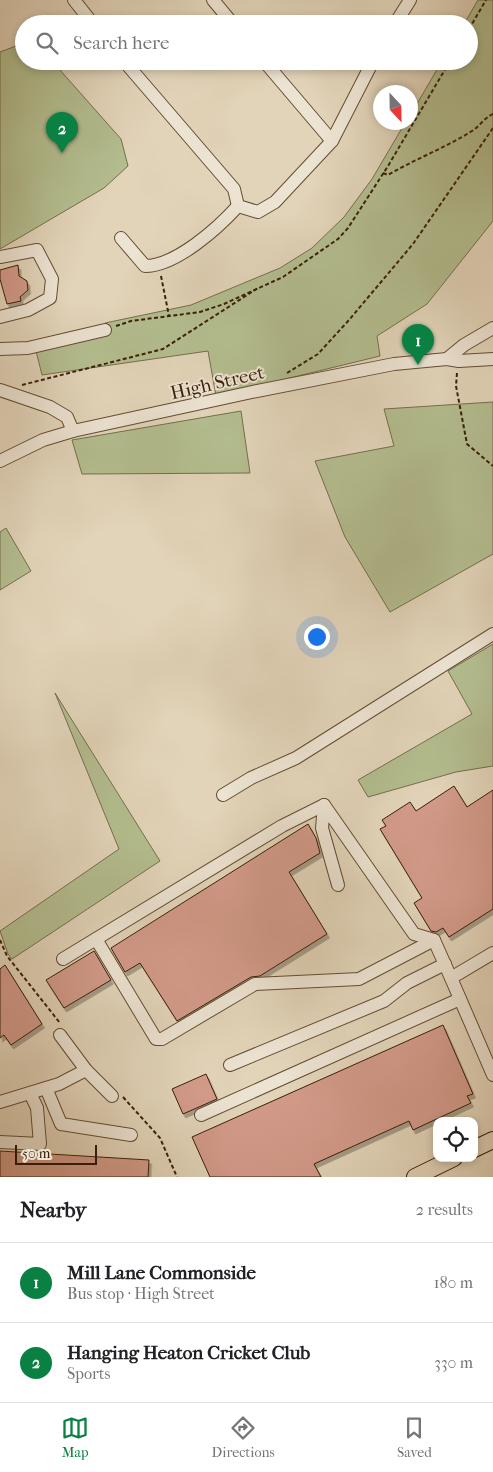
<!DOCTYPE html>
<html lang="en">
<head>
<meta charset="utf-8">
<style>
  :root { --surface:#fff; --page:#f6f6f6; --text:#202124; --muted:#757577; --line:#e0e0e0; --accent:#0b8043 }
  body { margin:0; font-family:"IM FELL French Canon",serif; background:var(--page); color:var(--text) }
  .controls { position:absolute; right:15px; bottom:15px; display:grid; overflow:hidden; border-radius:10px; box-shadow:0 2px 8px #0003 }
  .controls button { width:45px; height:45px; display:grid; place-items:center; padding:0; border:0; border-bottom:1px solid var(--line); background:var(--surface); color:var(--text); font:25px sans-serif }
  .compass { position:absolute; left:373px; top:85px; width:45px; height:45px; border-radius:50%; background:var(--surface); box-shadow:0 2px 8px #0003; rotate:158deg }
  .scale { position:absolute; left:15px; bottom:12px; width:82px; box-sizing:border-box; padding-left:5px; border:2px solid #3a1f08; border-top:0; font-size:14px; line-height:18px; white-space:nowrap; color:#3a1f08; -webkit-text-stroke:4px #ece3d2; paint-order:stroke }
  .you { position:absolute; left:316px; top:636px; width:18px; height:18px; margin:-12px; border:4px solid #fff; border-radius:50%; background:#1a73e8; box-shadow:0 0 0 8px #1a73e833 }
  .badge { display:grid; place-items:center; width:32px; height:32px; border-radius:50%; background:var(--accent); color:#fff; font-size:16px; font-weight:700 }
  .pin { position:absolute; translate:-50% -41px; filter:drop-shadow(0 1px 2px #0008) }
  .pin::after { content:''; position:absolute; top:26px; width:18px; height:15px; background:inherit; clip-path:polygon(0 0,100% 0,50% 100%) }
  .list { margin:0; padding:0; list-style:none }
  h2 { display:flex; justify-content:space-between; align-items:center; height:65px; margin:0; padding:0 20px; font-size:21px }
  h2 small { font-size:16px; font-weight:400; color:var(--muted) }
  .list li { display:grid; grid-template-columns:32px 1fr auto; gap:15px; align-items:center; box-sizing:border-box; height:80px; padding:0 20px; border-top:1px solid var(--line) }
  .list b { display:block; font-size:19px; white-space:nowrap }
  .list p { margin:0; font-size:16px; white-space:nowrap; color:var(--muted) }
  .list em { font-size:16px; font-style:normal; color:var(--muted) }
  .icon { flex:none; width:28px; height:28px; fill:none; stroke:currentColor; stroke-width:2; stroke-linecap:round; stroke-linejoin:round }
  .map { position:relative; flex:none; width:493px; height:1177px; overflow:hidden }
  .search { position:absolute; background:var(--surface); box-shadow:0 2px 8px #0003; left:15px; right:15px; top:15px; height:55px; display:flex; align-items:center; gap:12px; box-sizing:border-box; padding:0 18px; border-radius:28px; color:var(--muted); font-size:19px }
  .sheet { height:225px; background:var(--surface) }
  nav { display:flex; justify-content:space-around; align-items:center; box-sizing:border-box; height:70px; border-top:1px solid var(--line); background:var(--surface); font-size:14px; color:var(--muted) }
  nav a { display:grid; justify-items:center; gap:2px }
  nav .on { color:var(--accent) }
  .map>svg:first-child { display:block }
  .green { fill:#b3bd8f; stroke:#766e4c }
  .building { fill:#d29a89; stroke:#3a1f08; filter:url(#shadow) }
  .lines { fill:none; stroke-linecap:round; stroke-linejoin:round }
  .minor-casing { stroke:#644c34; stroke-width:14 }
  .major-casing { stroke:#3a1f08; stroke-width:18 }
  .path { stroke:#3a1f08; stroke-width:2; stroke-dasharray:4 2.5; stroke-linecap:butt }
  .minor { stroke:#ece3d2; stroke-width:12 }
  .major { stroke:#e2d4b9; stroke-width:16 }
  .labels { text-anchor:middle; stroke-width:4; stroke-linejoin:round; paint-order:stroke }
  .street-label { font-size:19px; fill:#3a1f08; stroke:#ece3d2 }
</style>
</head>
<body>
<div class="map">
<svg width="493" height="1177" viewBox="0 0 493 1177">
  <defs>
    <filter id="shadow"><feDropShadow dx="2.5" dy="4" stdDeviation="0" flood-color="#0004"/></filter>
  </defs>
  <rect width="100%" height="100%" fill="#e2d4b9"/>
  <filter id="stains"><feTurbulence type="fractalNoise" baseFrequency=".004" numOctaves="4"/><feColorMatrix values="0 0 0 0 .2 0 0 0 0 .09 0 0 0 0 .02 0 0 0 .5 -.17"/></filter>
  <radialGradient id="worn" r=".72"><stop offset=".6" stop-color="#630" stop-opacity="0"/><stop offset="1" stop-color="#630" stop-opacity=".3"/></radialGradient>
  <!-- green -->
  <g class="green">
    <path d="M478,0H493V221L427,304L377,336L380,356L216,396L208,351L42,375L36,351L107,332L105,323L191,305L280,268L312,248L344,217L372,179L405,123L410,122L411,114L442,61H469V24H464Z"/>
    <path d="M24,43V61H52L121,139L128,166L104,188L0,249V52Z"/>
    <path d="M493,402V554L390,612L345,537L315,461L394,446L384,409Z"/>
    <path d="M241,411L250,473L82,474L72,440Z"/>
    <path d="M6,528L31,571L0,590V532Z"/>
    <path d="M493,644V766L456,772L368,797L358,780L472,714L448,671Z"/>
    <path d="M55,693L160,861L12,959L8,954L0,931L119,849Z"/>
  </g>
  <!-- building -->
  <g class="building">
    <path d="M18,265L19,276L27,281L28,290L20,297L21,301L7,304L0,279V270Z"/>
    <path d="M454,786L467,807L493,790V909L449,937L443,928L436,932L431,931L414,903L422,898L380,829L386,826L382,820L410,802L416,811Z"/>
    <path d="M308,824L316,838L320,853L289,872L327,934L260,976L251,977L177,1021L140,963L125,972L111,948Z"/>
    <path d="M94,951L111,980L64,1008L46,980Z"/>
    <path d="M5,965L42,1024L11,1045L4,1035L0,1038V969Z"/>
    <path d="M443,1025L473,1094L467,1096L471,1103L413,1130L409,1121L314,1164L321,1177H210L192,1137Z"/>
    <path d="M206,1074L217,1099L183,1114L172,1089Z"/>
    <path d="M0,1151L149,1160L148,1177H0Z"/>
  </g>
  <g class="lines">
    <!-- minor casing -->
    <g class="minor-casing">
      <g id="minor">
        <path d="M74,0L93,24"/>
        <path d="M213,0L233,24"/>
        <path d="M395,24L410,0"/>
        <path d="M124,61L234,189L238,206"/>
        <path d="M264,61L332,141"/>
        <path d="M238,206L258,212L275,202L332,141L373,61"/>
        <path d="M121,238L145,266C176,266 218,228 238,206"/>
        <path d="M0,257L37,250L52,279L50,298L28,310L0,317"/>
        <path d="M0,349L28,348L105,330"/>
        <path d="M447,359L464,345L493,328"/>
        <path d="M0,390L50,407L67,417L73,431"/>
        <path d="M0,461L43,440L73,431L252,392L394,364L447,359L459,361L493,359"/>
        <path d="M223,795L251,778L296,758L493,634"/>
        <path d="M338,885L322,828L324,805L414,934L434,940L451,978"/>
        <path d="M96,939L156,1039H162L255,984L359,979L434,940"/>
        <path d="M493,953L451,978L493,1075"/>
        <path d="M63,959L282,826L324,805"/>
        <path d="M60,1035L86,1070"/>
        <path d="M230,1065L384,1001L407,983L445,964"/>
        <path d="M46,1088L61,1124L131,1135"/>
        <path d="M0,1102L59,1084L86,1070L112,1096"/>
        <path d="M201,1115L460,999"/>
        <path d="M0,1142L40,1144L37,1108L30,1093"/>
      </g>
    </g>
    <!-- major casing -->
    <g class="major-casing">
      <g id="major">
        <path d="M474,1149L493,1140"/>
        <path d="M415,1177L454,1158"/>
      </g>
    </g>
    <!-- path -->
    <g class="path">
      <path d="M469,29L486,0"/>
      <path d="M383,173L388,175C415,159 445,148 472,131C480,126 484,118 493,114"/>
      <path d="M161,276L169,316"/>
      <path d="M116,326L131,321L200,312L224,304L283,277L338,239L348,228L388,166L450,61"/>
      <path d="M287,373L318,354L349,320L413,244L493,128"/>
      <path d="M457,373L456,386L467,444L493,466"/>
      <path d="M22,385L163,349L258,288"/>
      <path d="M0,940L7,956L60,1023"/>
      <path d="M123,1097L160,1138L177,1177"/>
    </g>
    <!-- minor -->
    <use href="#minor" class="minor"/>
    <!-- major -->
    <use href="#major" class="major"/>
  </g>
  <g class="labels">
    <!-- street labels -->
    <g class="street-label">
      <text transform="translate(217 382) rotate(-13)" y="7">High Street</text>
    </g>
  </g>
  <rect width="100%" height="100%" filter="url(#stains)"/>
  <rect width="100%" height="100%" fill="url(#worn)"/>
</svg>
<div class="controls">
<button><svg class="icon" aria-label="locate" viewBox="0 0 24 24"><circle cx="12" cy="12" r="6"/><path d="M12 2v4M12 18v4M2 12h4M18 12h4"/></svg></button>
</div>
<svg class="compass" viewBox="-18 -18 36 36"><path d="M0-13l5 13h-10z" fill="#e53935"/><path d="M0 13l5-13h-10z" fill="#757577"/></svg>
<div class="scale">50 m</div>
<div class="you"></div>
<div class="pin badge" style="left:418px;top:365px">1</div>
<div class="pin badge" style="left:62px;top:153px">2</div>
<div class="search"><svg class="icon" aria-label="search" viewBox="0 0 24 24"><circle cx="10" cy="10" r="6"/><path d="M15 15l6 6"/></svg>Search here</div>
</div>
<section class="sheet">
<h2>Nearby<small>2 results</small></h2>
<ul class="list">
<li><span class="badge">1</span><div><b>Mill Lane Commonside</b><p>Bus stop · High Street</p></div><em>180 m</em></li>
<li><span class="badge">2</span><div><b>Hanging Heaton Cricket Club</b><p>Sports</p></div><em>330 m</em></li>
</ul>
</section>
<nav>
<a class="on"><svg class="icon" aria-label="map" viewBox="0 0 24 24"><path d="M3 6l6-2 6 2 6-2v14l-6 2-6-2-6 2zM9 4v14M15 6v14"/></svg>Map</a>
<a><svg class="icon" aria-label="directions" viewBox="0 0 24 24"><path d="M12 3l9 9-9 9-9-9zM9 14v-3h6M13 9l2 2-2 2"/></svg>Directions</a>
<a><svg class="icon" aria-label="saved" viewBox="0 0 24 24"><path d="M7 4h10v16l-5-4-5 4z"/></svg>Saved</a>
</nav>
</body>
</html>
